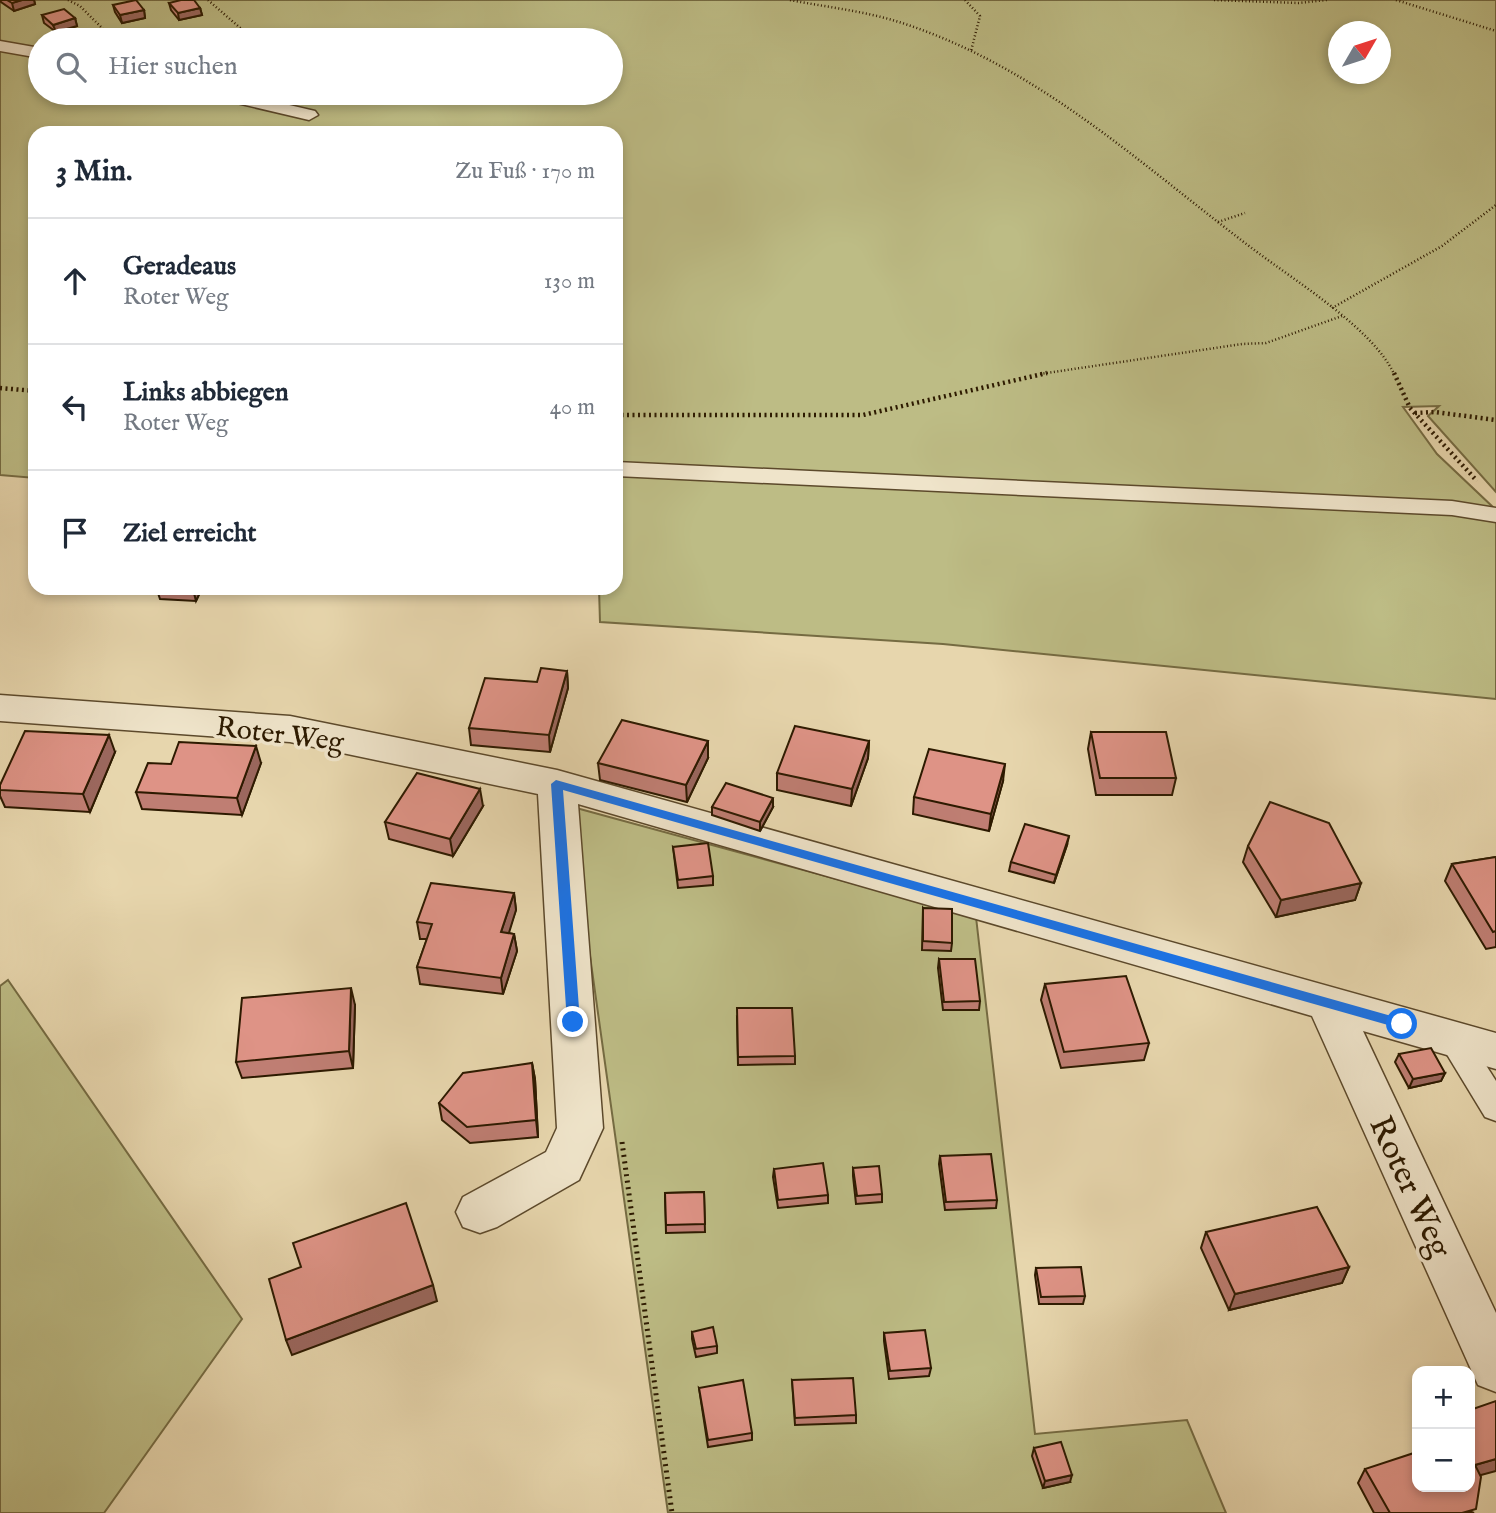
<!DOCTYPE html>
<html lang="de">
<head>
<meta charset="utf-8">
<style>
  :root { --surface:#fff; --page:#f6f6f7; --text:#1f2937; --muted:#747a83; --line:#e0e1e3 }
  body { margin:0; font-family:"IM FELL English",serif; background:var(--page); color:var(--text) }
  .controls { position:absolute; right:21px; bottom:21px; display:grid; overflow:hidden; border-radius:14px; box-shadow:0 4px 10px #0003 }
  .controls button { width:63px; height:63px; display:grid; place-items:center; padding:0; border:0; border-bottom:2px solid var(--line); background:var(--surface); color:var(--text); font:35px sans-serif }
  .compass { position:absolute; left:1328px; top:21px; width:63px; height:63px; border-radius:50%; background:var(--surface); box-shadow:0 4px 10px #0003; rotate:51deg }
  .stop { position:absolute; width:21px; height:21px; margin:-16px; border:5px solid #1a73e8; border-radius:50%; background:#fff }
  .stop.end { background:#1a73e8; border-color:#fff; box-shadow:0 2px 7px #0008 }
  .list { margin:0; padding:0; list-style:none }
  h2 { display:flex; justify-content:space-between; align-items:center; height:91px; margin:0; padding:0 28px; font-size:30px }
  h2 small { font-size:23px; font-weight:400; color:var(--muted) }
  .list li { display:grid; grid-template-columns:46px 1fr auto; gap:21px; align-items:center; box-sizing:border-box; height:126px; padding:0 28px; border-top:2px solid var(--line) }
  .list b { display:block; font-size:26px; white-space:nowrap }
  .list p { margin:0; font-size:23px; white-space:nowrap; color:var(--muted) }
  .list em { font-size:23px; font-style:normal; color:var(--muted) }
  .icon { flex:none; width:38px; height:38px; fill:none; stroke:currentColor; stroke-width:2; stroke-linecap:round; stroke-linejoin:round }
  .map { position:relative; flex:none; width:1496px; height:1513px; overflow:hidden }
  .search { position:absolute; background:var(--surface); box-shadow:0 4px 10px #0003; left:28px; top:28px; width:595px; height:77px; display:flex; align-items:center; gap:18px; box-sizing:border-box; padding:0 24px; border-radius:38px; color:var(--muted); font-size:26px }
  .panel { position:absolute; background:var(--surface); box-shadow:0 4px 10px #0003; left:28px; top:126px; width:595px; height:469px; border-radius:21px }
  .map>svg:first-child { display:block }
  .green { fill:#bdbc85; stroke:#756b42; stroke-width:2; fill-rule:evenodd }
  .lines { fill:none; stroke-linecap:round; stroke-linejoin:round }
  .service-casing { stroke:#5c492b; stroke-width:3 }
  .minor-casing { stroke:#5c492b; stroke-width:3 }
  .path-far2 { stroke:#2d1a00; stroke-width:2.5; stroke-dasharray:1 2.5; stroke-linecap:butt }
  .path-far1 { stroke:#2d1a00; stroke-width:4.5; stroke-dasharray:2 3.5; stroke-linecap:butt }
  .path { stroke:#2d1a00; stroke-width:5; stroke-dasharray:2 4.5; stroke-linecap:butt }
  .service { fill:#efe4ca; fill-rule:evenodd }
  .minor { fill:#efe4ca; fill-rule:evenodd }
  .wall { fill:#bf7e73; stroke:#2d1a00; stroke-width:2 }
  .shaded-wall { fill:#9b675e; stroke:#2d1a00; stroke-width:2 }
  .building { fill:#de9386; stroke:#2d1a00; stroke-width:2 }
  .route { fill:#1a73e8 }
  .labels { text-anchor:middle; stroke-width:7; stroke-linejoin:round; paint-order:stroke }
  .street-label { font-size:28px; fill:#2d1a00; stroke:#efe4ca }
  .near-street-label { font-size:33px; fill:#2d1a00; stroke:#efe4ca }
</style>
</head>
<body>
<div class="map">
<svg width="1496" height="1513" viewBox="0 0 1496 1513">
  <rect width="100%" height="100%" fill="#e7d6ad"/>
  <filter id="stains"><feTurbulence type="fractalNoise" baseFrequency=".00286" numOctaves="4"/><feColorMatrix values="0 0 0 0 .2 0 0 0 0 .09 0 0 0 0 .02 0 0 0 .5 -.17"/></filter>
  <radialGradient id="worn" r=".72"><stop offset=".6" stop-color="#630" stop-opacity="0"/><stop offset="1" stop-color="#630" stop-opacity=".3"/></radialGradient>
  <!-- green -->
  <g class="green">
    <path d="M0,0H1496V492L1428,416L1439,406L1403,407L1437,454L1496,510V699L943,644L600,622L599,588H616V133H35V478L0,475ZM1338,32H1380V74H1338ZM40,40H611V93H40Z"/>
    <path d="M569,806L976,917L1035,1434L1187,1420L1226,1513H668Z"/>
    <path d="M8,980L242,1319L104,1513H0V986Z"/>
  </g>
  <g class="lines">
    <!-- service casing -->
    <g class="service-casing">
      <g id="service">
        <path d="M0,41L40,48V58L0,51Z"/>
        <path d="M209,93H238L315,111L318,115L309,120L211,97Z"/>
        <path d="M616,462L1452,501L1496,508V522L1452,515L616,476Z"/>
        <path d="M1452,1026L1463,1029L1496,1081V1121L1485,1117L1437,1038L1441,1029Z"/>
      </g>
    </g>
    <!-- minor casing -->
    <g class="minor-casing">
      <path id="minor" d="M0,695L290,716L557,770L1496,1033V1069L1363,1031L1496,1313V1392L1478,1385L1312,1016L578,804L603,1128L579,1180L497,1227L480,1233L463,1227L456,1212L463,1197L546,1152L557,1128L538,794L290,742L0,721Z"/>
    </g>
    <!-- path-far2 -->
    <g class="path-far2">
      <path d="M68,0L80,6L114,40"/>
      <path d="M208,0L254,40"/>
      <path d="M790,0C826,7 864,11 899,22C1040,67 1142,166 1257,252C1297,282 1374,330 1394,374"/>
      <path d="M965,0L980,16L971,51"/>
      <path d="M1214,0L1298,3L1327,0"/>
      <path d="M1396,0L1496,31"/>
      <path d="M1218,222L1245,213"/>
      <path d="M1332,308L1442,246L1496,205"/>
      <path d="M1040,374L1242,344L1266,343L1342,316"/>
    </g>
    <!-- path-far1 -->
    <g class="path-far1">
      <path d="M1394,373L1410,408L1477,481"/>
      <path d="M0,388L35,391"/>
      <path d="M1415,413L1435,412L1496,420"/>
      <path d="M616,415H863L1047,373"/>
    </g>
    <!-- path -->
    <path class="path" d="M622,1142L672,1513"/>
    <!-- service -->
    <use href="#service" class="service"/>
    <!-- minor -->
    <use href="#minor" class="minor"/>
  </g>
  <!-- wall -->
  <g class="wall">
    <path d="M0,0H34L35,4L14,11L1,2Z"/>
    <path d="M169,3L200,8L202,15L179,20L171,10Z"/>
    <path d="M113,5L144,10L145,18L122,23L115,12Z"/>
    <path d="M42,15L75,18L77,26L56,32L44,23Z"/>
    <path d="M202,588L196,601L160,599L157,590Z"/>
    <path d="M567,671L568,688L550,752L471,745L469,728L537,682Z"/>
    <path d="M1091,732L1176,778L1172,795H1096L1088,749Z"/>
    <path d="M869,741L868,758L851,806L777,790V773Z"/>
    <path d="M115,752L90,812L5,807L0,796V785Z"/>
    <path d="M708,758L687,802L600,780L598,763Z"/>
    <path d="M261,763L242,815L142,809L136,792L171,764Z"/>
    <path d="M1003,781L989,831L913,814L914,797Z"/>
    <path d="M483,806L453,856L389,839L385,822Z"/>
    <path d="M712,807H773L760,831L712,815Z"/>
    <path d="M1067,845L1054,883L1009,871L1011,862Z"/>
    <path d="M1248,846L1361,883L1355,900L1276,917L1243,862Z"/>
    <path d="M673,847L713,876V885L678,888Z"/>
    <path d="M1496,857V947L1486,949L1445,881L1452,864Z"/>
    <path d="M514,893L516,910L508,933L514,934L517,951L503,994L420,984L417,967L427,939H420L417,922Z"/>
    <path d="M923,908L952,943L951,951L922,950Z"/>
    <path d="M939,959L980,1001L979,1010H943L938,968Z"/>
    <path d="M1045,984L1149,1043L1144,1060L1061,1068L1041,1000Z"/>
    <path d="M355,1005L353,1068L242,1078L236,1062Z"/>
    <path d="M737,1017L795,1056V1064L738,1065Z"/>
    <path d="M1399,1054L1445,1073L1441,1081L1409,1088L1395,1062Z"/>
    <path d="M532,1063L535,1079L538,1137L470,1143L442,1120L439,1103Z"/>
    <path d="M940,1156L997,1200L996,1208L945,1210L939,1164Z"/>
    <path d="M853,1168L882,1194V1202L856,1204L853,1176Z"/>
    <path d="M774,1169L828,1195V1203L778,1208L773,1177Z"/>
    <path d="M704,1192L705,1232L666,1233L665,1193Z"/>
    <path d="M1206,1232L1349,1267L1342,1283L1229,1310L1201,1248Z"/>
    <path d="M1036,1268L1085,1296L1083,1304H1039L1035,1275Z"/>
    <path d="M692,1332L717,1346V1353L696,1357L692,1339Z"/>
    <path d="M884,1333L931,1368L929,1376L889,1379L884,1341Z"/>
    <path d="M792,1380L856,1415V1423L795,1425Z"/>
    <path d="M699,1388L752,1433V1440L708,1447Z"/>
    <path d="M1034,1448L1070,1482L1043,1488L1032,1456Z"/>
    <path d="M1365,1469L1474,1513H1374L1358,1483Z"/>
  </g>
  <!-- shaded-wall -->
  <g class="shaded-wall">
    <path d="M22,0H34L35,4L14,11L12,3Z"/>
    <path d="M200,8L202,15L179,20L178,13Z"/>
    <path d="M144,10L145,18L122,23L120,15Z"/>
    <path d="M75,18L77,26L56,32L53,25Z"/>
    <path d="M196,588H202L196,601L194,593Z"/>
    <path d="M567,671L568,688L550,752L549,735Z"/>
    <path d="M109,735L115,752L90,812L83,794Z"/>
    <path d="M708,741V758L687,802L686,785Z"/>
    <path d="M869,741L868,758L851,806L852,789Z"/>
    <path d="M256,746L261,763L242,815L237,798Z"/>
    <path d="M1005,764L1003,781L989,831L991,814Z"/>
    <path d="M480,789L483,806L453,856L450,839Z"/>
    <path d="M773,798V807L760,831V822Z"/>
    <path d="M1069,836L1067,845L1054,883L1056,875Z"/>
    <path d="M1361,883L1355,900L1276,917L1281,900Z"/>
    <path d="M514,893L516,910L504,949L501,932Z"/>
    <path d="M514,934L517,951L503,994L501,978Z"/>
    <path d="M351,988L355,1005L353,1068L349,1051Z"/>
    <path d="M532,1063L535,1079L538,1137L536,1120Z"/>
    <path d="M1445,1073L1441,1081L1409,1088L1413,1079Z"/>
    <path d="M1349,1267L1342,1283L1229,1310L1235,1294Z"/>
    <path d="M433,1285L437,1301L292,1355L286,1340Z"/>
    <path d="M1496,1459V1471L1470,1478L1475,1465Z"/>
    <path d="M1072,1475L1070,1482L1043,1488L1045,1481Z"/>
  </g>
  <!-- building -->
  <g class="building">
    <path d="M7,0H22L12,3Z"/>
    <path d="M136,0L144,10L120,15L113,5Z"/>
    <path d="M181,0H194L200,8L178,13L169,3Z"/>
    <path d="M64,9L75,18L53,25L42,15Z"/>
    <path d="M158,588H196L194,593L157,590Z"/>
    <path d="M541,668L567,671L549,735L469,728L485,678L537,682Z"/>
    <path d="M622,720L708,741L686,785L598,763Z"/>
    <path d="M795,726L869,741L852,789L777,773Z"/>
    <path d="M25,731L109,735L83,794L0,790V785Z"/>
    <path d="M1091,732H1166L1176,778H1100Z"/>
    <path d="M179,742L256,746L237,798L136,792L148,763L171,764Z"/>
    <path d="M929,749L1005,764L991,814L914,797Z"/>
    <path d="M417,773L480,789L450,839L385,822Z"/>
    <path d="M726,783L773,798L760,822L712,807Z"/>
    <path d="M1270,802L1329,823L1361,883L1281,900L1248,846Z"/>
    <path d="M1025,824L1069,836L1056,875L1011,862Z"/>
    <path d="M708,843L713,876L678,880L673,847Z"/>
    <path d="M1496,857V931L1493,932L1452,864Z"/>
    <path d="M431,883L514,893L501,932L514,934L501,978L417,967L432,924L417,922Z"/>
    <path d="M923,908L952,909V943L923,941Z"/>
    <path d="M939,959H975L980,1001L944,1002Z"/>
    <path d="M1126,976L1149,1043L1064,1052L1045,984Z"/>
    <path d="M351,988L349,1051L236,1062L242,998Z"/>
    <path d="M737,1008H792L795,1056L738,1057Z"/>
    <path d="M1431,1048L1445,1073L1413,1079L1399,1054Z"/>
    <path d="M532,1063L536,1120L467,1127L439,1103L463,1073Z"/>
    <path d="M991,1154L997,1200L946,1202L940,1156Z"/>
    <path d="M823,1163L828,1195L778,1200L774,1169Z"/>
    <path d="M879,1166L882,1194L857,1196L853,1168Z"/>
    <path d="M704,1192L705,1224L666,1225L665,1193Z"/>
    <path d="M406,1203L433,1285L286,1340L269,1279L301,1267L293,1243Z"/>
    <path d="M1317,1207L1349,1267L1235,1294L1206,1232Z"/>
    <path d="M1081,1267L1085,1296L1041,1297L1036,1268Z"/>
    <path d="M713,1327L717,1346L696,1349L692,1332Z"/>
    <path d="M925,1330L931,1368L890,1371L884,1333Z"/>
    <path d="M853,1378L856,1415L795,1418L792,1380Z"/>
    <path d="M743,1380L752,1433L708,1440L699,1388Z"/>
    <path d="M1496,1401V1459L1475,1465L1481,1477L1476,1509L1462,1513H1390L1365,1469L1417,1452V1487H1470V1410Z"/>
    <path d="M1061,1442L1072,1475L1045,1481L1034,1448Z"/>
  </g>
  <!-- route -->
  <path class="route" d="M556,780L1402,1019L1409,1024L1402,1029L563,790L580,1022L573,1028L567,1022L551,784Z"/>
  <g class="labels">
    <!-- street labels -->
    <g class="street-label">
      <text transform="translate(280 733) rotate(7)" y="10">Roter Weg</text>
    </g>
    <!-- near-street labels -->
    <g class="near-street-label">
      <text transform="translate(1412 1186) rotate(65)" y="12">Roter Weg</text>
    </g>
  </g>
  <rect width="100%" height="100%" filter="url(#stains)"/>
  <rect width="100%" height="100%" fill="url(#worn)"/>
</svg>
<div class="controls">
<button>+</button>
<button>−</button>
</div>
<svg class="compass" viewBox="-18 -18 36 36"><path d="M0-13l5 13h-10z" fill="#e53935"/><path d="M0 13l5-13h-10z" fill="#747a83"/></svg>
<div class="stop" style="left:1402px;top:1024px"></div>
<div class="stop end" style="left:573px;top:1022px"></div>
<div class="search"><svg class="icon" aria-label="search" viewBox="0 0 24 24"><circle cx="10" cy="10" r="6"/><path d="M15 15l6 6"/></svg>Hier suchen</div>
<section class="panel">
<h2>3 Min.<small>Zu Fuß · 170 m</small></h2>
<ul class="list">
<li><svg class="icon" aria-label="ahead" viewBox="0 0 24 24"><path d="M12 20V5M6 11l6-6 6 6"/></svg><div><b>Geradeaus</b><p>Roter Weg</p></div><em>130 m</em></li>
<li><svg class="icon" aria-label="left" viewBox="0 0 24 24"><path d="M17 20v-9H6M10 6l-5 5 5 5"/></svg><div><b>Links abbiegen</b><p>Roter Weg</p></div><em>40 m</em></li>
<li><svg class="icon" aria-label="arrive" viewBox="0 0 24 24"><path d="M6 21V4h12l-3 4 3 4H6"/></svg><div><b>Ziel erreicht</b></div></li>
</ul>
</section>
</div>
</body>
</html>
